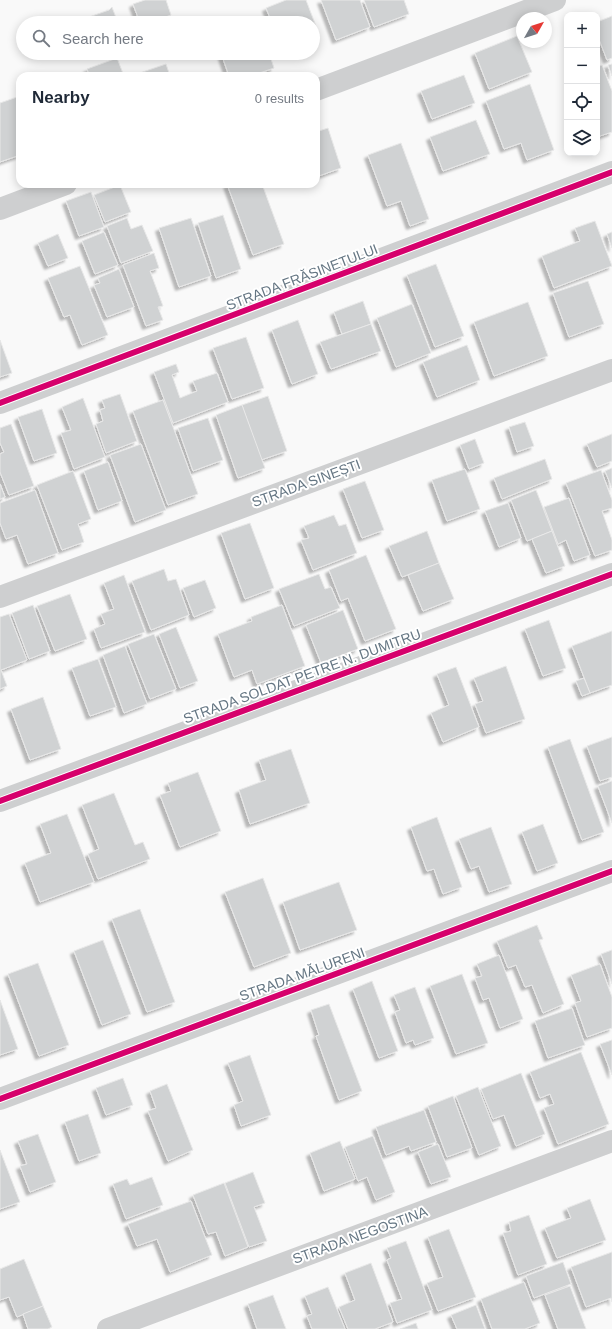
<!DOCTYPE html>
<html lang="en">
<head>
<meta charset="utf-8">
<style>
  :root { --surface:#fff; --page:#f2f2f3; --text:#1f2937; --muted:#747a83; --line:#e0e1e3 }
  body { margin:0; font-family:Helvetica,sans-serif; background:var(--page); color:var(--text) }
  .controls { position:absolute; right:12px; top:12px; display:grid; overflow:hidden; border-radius:8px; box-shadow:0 2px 10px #0003 }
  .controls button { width:36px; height:36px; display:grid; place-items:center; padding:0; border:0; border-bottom:1px solid var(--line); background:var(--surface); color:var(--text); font:20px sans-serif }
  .compass { position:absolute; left:516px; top:12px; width:36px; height:36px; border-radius:50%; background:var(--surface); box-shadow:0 2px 10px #0003; rotate:51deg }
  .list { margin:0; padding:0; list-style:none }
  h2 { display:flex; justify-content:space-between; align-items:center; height:52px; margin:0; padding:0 16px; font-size:17px }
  h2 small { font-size:13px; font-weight:400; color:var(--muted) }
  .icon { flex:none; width:22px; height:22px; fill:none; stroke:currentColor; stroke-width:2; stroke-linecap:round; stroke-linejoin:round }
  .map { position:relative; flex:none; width:612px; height:1329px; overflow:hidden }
  .search { position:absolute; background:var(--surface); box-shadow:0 2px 10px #0003; left:16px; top:16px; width:304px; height:44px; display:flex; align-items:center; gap:10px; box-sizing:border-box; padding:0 14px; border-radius:22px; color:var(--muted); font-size:15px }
  .panel { position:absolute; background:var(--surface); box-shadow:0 2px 10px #0003; left:16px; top:72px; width:304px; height:116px; border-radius:12px }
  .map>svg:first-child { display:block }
  .building { fill:#d0d2d3; stroke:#e8e8e8; filter:url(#shadow) }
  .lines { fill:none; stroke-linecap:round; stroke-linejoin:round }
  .street { stroke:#cecfd0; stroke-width:22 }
  .cycleway-casing { stroke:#fff; stroke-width:8 }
  .cycleway { stroke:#d6006c; stroke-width:6 }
  .labels { text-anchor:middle; stroke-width:4; stroke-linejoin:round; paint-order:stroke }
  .street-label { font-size:14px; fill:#657683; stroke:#fff }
</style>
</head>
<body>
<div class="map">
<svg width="612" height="1329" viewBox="0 0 612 1329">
  <defs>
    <filter id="shadow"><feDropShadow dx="-3.5" dy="3.5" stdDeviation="1" flood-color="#0004"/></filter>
  </defs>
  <rect width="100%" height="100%" fill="#f9f9f9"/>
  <!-- building -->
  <g class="building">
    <path d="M145,0H166L171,15L149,23H140L133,4Z"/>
    <path d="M286,0H306L319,34L313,36V23H272L266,8Z"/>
    <path d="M321,0H360L370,27L336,40Z"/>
    <path d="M364,0H404L409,14L374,27Z"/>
    <path d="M112,7L118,23H72L109,10Z"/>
    <path d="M612,16V58L607,60L597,34V22Z"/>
    <path d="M517,36L532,72L489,89L475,53Z"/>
    <path d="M221,53H269L274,68L251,76H229Z"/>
    <path d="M117,58L124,76H90L87,69Z"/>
    <path d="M166,64L170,76H131Z"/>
    <path d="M612,64V76L608,65Z"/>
    <path d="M602,65L612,91V132L597,137V67Z"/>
    <path d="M464,75L475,103L432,119L421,91Z"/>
    <path d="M530,84L554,150L527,160L521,143L504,149L486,101Z"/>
    <path d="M20,96V155L0,162V103Z"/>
    <path d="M476,120L490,154L443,171L430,137Z"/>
    <path d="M328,128L341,168L316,177V132Z"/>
    <path d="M401,143L429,219L410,226L401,201L387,206L368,155Z"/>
    <path d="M227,184H262L284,244L253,255Z"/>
    <path d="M120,185L131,212L105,222L94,195Z"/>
    <path d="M91,192L104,227L79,236L66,201Z"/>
    <path d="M223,215L241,269L216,278L198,223Z"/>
    <path d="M127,218L131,229L142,225L153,251L121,263L107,226Z"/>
    <path d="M191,218L211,276L179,287L159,228Z"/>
    <path d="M595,221L612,266L554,288L542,256L580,241L575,228Z"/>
    <path d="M104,232L118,265L95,274L82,241Z"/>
    <path d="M612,232V248L607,234Z"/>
    <path d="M58,234L68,258L48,266L38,243Z"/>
    <path d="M154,253L159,268L150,271L163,306L158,307L163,320L146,326L123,265Z"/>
    <path d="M436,264L464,336L435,347L407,275Z"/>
    <path d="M80,266L108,335L82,345L70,315L64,317L48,278Z"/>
    <path d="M119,269L134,307L107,317L94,285L100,283L98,278Z"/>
    <path d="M588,281L604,324L569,337L553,293Z"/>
    <path d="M363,301L371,324L342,334L334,312Z"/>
    <path d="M528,302L548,356L494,376L474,322Z"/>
    <path d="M412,304L431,353L396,367L377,318Z"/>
    <path d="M298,320L318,374L292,384L272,330Z"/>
    <path d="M371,324L381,351L331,369L320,342Z"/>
    <path d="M246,337L264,388L232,399L213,348Z"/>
    <path d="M0,340L12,373L0,377Z"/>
    <path d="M467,345L480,380L437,397L423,362Z"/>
    <path d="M176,364L179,372L172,375L180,398L197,391L193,381L217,373L228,402L173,423L154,372Z"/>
    <path d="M120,394L137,441L106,453L96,424L103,421L100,410L105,408L102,400Z"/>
    <path d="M268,396L287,451L261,460L242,405Z"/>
    <path d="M83,398L105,457L74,469L61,433L71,430L62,407Z"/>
    <path d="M163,400L198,494L168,505L133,411Z"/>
    <path d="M242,405L265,468L238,478L216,415Z"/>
    <path d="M42,409L57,453L34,461L18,417Z"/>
    <path d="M208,418L223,460L193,471L178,428Z"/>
    <path d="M525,422L534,446L517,452L509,427Z"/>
    <path d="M11,424L34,486L9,495L0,472V454L4,452L0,443V428Z"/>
    <path d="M612,434V461L597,467L587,444Z"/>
    <path d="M475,439L484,463L469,469L460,445Z"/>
    <path d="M141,444L166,510L135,522L110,455Z"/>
    <path d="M545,459L552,479L502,499L494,478Z"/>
    <path d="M108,462L122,501L98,510L84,471Z"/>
    <path d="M612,468V488L605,471Z"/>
    <path d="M465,469L480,509L447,521L432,480Z"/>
    <path d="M601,470L612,500V508L602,511L612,540V550L595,556L566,483Z"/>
    <path d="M73,471L91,519L78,524L84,542L62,550L37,485Z"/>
    <path d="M365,481L384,530L362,538L343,489Z"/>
    <path d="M0,484L5,497L0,499Z"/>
    <path d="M35,490L58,553L28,564L17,535L6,539L0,523V503Z"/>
    <path d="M536,490L552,531L527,541L511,500Z"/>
    <path d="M569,498L590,555L574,561L566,540L558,544L544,507Z"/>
    <path d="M508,503L521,538L499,547L485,511Z"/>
    <path d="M334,515L339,526L346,524L357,553L313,570L301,540L309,538L304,526Z"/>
    <path d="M250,523L274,588L245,599L221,533Z"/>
    <path d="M427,531L439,563L402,577L389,546Z"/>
    <path d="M552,531L565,566L546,573L532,539Z"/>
    <path d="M366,555L396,629L365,641L348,598L341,601L329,570Z"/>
    <path d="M439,563L454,599L423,611L408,575Z"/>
    <path d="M164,569L168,581L176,579L189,615L151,630L132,581Z"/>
    <path d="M319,574L325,589L331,587L340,608L294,626L279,589Z"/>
    <path d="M124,575L145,632L101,648L94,629L105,624L101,614L114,609L104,583Z"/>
    <path d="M205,580L216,608L194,617L183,588Z"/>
    <path d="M70,594L87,639L55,651L37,606Z"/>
    <path d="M33,605L50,651L29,659L12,613Z"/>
    <path d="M282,605L305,666L257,684L252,670L234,677L218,634L252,621L251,617Z"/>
    <path d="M343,610L358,649L321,663L306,625Z"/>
    <path d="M9,614L27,660L1,670L7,686L0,689V617Z"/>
    <path d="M549,620L566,668L543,676L525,629Z"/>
    <path d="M176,627L198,681L180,688L159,634Z"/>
    <path d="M612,631V685L590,693L572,646Z"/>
    <path d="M154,634L176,689L150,699L128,644Z"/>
    <path d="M125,646L147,704L124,713L103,655Z"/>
    <path d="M98,659L116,707L90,716L72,668Z"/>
    <path d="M506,666L525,719L486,733L475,704L483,701L474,678Z"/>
    <path d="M456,667L479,727L443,742L431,713L449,705L437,674Z"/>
    <path d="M584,678L590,693L582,696L576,681Z"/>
    <path d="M43,697L61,749L30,760L11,709Z"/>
    <path d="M612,737V777L600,781L587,746Z"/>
    <path d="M570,739L604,832L582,840L548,747Z"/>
    <path d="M291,749L310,803L250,824L239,790L266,780L259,760Z"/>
    <path d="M198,772L221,831L180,847L160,795L171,791L168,783Z"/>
    <path d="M612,781V823L598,786Z"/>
    <path d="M114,793L135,845L143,842L150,859L98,879L88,854L99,849L82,805Z"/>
    <path d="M67,814L94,882L40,902L25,863L51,853L40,824Z"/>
    <path d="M437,817L462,887L443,894L434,869L427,871L411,827Z"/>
    <path d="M543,824L558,863L537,871L522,832Z"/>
    <path d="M491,827L512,884L489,892L479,866L471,869L459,839Z"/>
    <path d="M263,878L291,953L254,967L225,892Z"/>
    <path d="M339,882L357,930L300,950L283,902Z"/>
    <path d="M140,909L175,1002L147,1012L112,919Z"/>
    <path d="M537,925L543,939L539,940L564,1004L543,1013L532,985L525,987L516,965L508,968L497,941Z"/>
    <path d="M103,940L131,1014L102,1025L74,951Z"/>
    <path d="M612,950V984L601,954Z"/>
    <path d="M499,955L523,1019L500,1028L489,998L483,1000L475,978L482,976L477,964Z"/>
    <path d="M38,963L69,1045L39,1056L8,974Z"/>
    <path d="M600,964L612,997V1028L587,1037L575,1003L581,1001L571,975Z"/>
    <path d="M462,974L488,1043L456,1054L430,986Z"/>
    <path d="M372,981L398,1051L379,1058L353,989Z"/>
    <path d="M415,987L434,1038L415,1045L413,1040L406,1043L395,1012L400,1010L394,995Z"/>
    <path d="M0,1000L18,1049L0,1055Z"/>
    <path d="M329,1004L362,1091L339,1100L316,1036L319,1035L311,1010Z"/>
    <path d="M572,1008L585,1045L548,1058L535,1021Z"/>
    <path d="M612,1040V1075L600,1044Z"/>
    <path d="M581,1052L609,1124L558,1144L544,1108L554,1104L550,1094L540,1098L530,1072Z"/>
    <path d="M250,1055L271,1115L241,1126L234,1105L243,1101L228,1063Z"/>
    <path d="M521,1073L545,1134L516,1146L504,1115L493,1119L481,1089Z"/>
    <path d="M123,1078L133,1105L106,1115L96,1088Z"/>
    <path d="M167,1084L193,1150L168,1161L148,1111L156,1108L150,1091Z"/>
    <path d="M478,1087L501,1146L479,1155L456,1096Z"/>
    <path d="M453,1096L472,1148L447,1157L428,1106Z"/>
    <path d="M424,1110L436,1142L411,1151L409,1146L386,1155L376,1127Z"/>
    <path d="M88,1114L101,1153L79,1161L65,1122Z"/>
    <path d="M38,1134L56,1182L30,1192L20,1166L27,1164L18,1141Z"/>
    <path d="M373,1136L395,1192L376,1200L367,1177L358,1181L345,1147Z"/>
    <path d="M340,1141L355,1179L324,1191L310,1153Z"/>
    <path d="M438,1144L451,1177L431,1184L418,1152Z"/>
    <path d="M0,1150L20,1202L0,1209Z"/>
    <path d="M253,1172L265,1203L254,1207L267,1241L249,1247L225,1183Z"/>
    <path d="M152,1177L163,1205L126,1219L113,1184L127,1179L130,1185Z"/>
    <path d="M224,1183L248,1247L225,1256L216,1232L208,1234L193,1195Z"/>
    <path d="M590,1199L606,1240L557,1258L545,1228L571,1218L567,1208Z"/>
    <path d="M191,1201L212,1255L170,1272L157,1239L137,1246L128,1224Z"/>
    <path d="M529,1215L547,1264L518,1275L503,1233L511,1231L509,1222Z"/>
    <path d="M449,1229L476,1297L438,1311L427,1283L443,1277L428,1237Z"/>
    <path d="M406,1241L432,1310L397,1323L390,1303L402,1299L387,1260L391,1258L387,1248Z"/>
    <path d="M612,1252V1302L611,1298L586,1307L571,1267Z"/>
    <path d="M24,1259L43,1306L17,1317L9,1297L0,1300V1269Z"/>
    <path d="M563,1262L571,1284L534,1298L526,1276Z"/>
    <path d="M371,1263L393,1322L375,1329H348L339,1307L355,1300L345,1273Z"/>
    <path d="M524,1282L540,1323L525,1329H492L481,1299Z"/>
    <path d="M570,1286L586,1329H558L545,1295Z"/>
    <path d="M328,1287L345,1329H312L307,1316L312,1314L305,1296Z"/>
    <path d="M273,1295L286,1329H257L248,1304Z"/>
    <path d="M476,1305L485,1329H457L451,1315Z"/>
    <path d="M43,1306L52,1327L48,1329H28L23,1314Z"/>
    <path d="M416,1323L418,1329H400Z"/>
  </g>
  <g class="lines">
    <!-- street -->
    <g class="street">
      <path d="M316,90L555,0"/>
      <path d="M0,209L66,184"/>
      <path d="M0,403L612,172"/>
      <path d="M0,597L612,370"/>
      <path d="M0,801L612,574"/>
      <path d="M0,1099L612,871"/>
      <path d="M108,1329L612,1141"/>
    </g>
    <!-- cycleway casing -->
    <g class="cycleway-casing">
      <g id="cycleway">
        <path d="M0,403L612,172"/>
        <path d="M0,801L612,574"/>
        <path d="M0,1099L612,871"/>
      </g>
    </g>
    <!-- cycleway -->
    <use href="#cycleway" class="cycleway"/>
  </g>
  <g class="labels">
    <!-- street labels -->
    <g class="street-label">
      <text transform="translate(302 277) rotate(-21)" y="5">STRADA FRĂSINETULUI</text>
      <text transform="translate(306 483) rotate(-20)" y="5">STRADA SINEȘTI</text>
      <text transform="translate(302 676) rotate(-20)" y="5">STRADA SOLDAT PETRE N. DUMITRU</text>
      <text transform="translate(302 974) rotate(-20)" y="5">STRADA MĂLURENI</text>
      <text transform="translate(360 1235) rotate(-20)" y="5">STRADA NEGOSTINA</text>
    </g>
  </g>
</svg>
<div class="controls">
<button>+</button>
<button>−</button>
<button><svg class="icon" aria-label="locate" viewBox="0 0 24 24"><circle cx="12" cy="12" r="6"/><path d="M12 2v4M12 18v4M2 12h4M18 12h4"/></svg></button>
<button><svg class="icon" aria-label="layers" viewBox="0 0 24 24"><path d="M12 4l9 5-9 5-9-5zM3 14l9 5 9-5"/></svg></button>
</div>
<svg class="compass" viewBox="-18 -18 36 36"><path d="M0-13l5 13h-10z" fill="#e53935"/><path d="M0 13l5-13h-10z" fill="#747a83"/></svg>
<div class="search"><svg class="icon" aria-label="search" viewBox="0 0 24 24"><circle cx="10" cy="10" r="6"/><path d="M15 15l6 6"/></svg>Search here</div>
<section class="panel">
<h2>Nearby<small>0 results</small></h2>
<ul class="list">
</ul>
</section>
</div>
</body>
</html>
